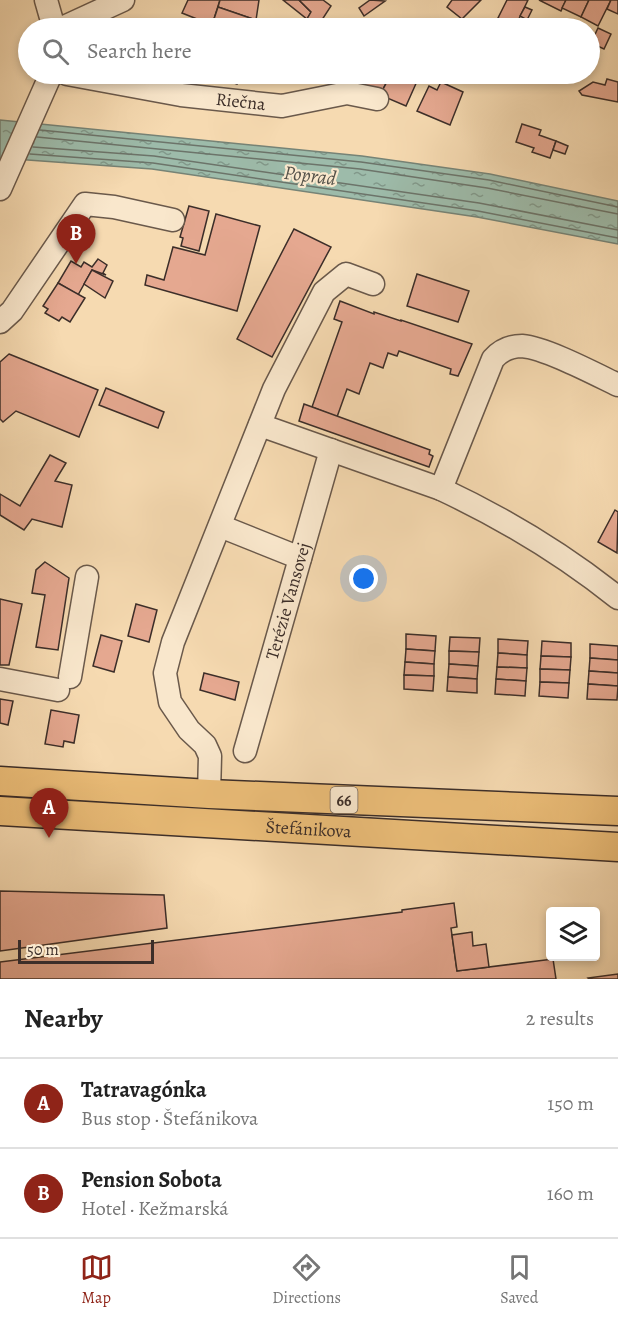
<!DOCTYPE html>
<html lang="en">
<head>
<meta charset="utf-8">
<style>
  :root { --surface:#fff; --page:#f2f2f2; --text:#222; --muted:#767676; --line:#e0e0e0; --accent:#8f2418 }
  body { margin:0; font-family:Alegreya,serif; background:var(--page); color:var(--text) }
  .controls { position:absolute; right:18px; bottom:18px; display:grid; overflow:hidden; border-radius:6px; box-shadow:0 3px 9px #0003 }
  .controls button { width:54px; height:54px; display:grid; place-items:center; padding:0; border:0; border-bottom:2px solid var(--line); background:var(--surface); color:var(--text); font:30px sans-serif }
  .scale { position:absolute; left:18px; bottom:15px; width:136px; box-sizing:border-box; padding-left:6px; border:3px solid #3c2e29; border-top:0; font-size:16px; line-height:21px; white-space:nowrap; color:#3c2e29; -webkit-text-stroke:4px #f9e7cc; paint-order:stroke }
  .you { position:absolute; left:364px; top:579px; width:21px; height:21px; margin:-15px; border:4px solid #fff; border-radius:50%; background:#1a73e8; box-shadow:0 0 0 9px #1a73e833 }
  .badge { display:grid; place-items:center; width:39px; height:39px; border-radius:50%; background:var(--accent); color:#fff; font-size:20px; font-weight:700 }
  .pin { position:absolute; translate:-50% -50px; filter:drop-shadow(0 2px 3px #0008) }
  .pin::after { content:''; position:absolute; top:32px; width:21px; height:18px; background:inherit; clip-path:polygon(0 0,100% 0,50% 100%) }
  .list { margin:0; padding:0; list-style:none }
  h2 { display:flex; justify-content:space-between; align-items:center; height:78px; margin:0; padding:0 24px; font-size:26px }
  h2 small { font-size:20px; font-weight:400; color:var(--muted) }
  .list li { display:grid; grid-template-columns:39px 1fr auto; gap:18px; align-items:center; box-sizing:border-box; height:90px; padding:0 24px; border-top:2px solid var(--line) }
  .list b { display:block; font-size:22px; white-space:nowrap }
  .list p { margin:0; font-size:20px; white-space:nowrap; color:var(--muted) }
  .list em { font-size:20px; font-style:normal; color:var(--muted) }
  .icon { flex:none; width:33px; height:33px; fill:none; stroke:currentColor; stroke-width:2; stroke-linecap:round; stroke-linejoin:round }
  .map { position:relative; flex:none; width:618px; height:979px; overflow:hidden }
  .search { position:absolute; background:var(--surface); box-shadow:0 3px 9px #0003; left:18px; right:18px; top:18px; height:66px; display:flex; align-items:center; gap:15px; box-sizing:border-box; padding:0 21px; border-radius:33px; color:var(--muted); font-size:22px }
  .sheet { height:258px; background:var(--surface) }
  nav { display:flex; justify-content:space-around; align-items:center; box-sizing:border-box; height:84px; border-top:2px solid var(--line); background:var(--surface); font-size:16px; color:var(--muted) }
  nav a { display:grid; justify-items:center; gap:3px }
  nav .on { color:var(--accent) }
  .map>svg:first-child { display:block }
  .water { fill:url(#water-ripples); stroke:#768376; stroke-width:1.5 }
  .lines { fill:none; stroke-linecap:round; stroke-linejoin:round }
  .shore { stroke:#6c746a; stroke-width:1.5 }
  .building { fill:#e5a890; stroke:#3c2e29; stroke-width:1.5 }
  .minor-casing { stroke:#6a594b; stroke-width:25 }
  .major-casing { stroke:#3c2e29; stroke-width:31 }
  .minor { stroke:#f9e7cc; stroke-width:22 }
  .major { stroke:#ebbd78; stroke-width:28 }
  .labels { text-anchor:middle; stroke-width:4.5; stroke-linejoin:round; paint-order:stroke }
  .shield { fill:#f9e7cc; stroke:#75665a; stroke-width:1.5 }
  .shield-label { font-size:16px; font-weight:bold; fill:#3c2e29 }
  .street-label { font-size:18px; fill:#3c2e29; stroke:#f9e7cc }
  .water-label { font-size:20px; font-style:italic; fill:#545149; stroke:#f9e7cc }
</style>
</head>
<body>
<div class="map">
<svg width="618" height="979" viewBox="0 0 618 979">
  <defs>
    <pattern id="water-ripples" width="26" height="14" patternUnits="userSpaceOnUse" patternTransform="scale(1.5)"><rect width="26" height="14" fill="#9dbbaa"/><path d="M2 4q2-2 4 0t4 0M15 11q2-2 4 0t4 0" fill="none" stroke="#81988a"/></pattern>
  </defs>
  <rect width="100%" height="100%" fill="#f6dab1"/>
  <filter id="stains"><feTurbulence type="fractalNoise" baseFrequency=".00333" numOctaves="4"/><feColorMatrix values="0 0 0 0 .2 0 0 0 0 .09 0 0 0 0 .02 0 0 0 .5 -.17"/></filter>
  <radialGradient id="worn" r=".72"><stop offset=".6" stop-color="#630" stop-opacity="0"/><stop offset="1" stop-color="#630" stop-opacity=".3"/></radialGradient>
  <!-- water -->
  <path class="water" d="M0,120L362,156L490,174L618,201V244L477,217L152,169L0,158Z"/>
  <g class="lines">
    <!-- shore -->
    <g class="shore">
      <path d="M40,130L361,162L489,180L618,207"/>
      <path d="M37,137L360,169L487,188L618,214"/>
      <path d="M33,147L154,156L479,203L618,230"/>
      <path d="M30,154L153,163L478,211L618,238"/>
    </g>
  </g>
  <!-- building -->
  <g class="building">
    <path d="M188,0H220L212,25L182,13Z"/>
    <path d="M220,0H259L256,20L218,7Z"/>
    <path d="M283,0H299L311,12L307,19Z"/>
    <path d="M299,0H323L331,6L318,26L307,19L311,12Z"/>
    <path d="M370,0L385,1L364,16L359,8Z"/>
    <path d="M452,0H481L462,19L447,7Z"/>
    <path d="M507,0H528L515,27L498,18Z"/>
    <path d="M539,0H566L561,11Z"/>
    <path d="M566,0H589L581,17L562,8Z"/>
    <path d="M589,0H611L598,26L581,17Z"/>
    <path d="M611,0H618V14L607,9Z"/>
    <path d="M218,7L256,20L253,28H219L212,25Z"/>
    <path d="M525,7L532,10L527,20L520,16Z"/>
    <path d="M177,20L194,27V28H174Z"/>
    <path d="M598,28L611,34L604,49L591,43Z"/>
    <path d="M224,74H240L237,84L222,79Z"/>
    <path d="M363,74H391L380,95L357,86Z"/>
    <path d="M391,74H406L418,79L406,106L380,95Z"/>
    <path d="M607,79L618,82V102L582,95L579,91L593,82L605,85Z"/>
    <path d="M441,82L463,92L450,125L417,111L429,86L437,90Z"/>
    <path d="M522,124L541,130L539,135L556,141L550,158L532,152L534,148L516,142Z"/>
    <path d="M556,141L568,146L565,154L553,150Z"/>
    <path d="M189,206L209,211L199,251L181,246L183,238L180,237Z"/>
    <path d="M216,214L260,226L237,311L145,285L147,275L164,280L173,247L205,255Z"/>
    <path d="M294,229L331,247L272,357L237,339Z"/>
    <path d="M98,259L107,265L103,273L106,275L92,270L78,295L58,283L71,261L81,267L84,262L92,267Z"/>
    <path d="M92,270L113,281L105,298L84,284Z"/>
    <path d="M417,274L469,291L458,322L407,306Z"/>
    <path d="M58,283L85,298L70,322L62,317L59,321L45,313L48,309L43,306Z"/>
    <path d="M340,301L374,314V312L401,321V320L472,344L458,376L450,374L451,369L399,351L397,356L388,353L383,368L370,363L359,394L347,389L337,417L312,407L342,322L334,319Z"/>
    <path d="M9,354L98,390L79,437L16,411L3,422L0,419V362Z"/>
    <path d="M106,388L164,412L158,428L99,405Z"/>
    <path d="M304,404L430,450L429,454L433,456L429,467L299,421Z"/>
    <path d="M50,455L66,463L55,481L72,485L62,527L32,519L24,530L0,515V494L20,506Z"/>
    <path d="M615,510L618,512L617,553L598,542Z"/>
    <path d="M45,562L69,578L58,650L36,647L45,595L32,593L36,570Z"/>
    <path d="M0,599L22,604L9,665H0Z"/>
    <path d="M136,604L157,610L149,642L128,636Z"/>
    <path d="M406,634L436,636L435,651L406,649Z"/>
    <path d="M101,635L122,641L114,672L93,666Z"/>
    <path d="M450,637L480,638L479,652L449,651Z"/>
    <path d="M498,639L528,641L527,655L498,653Z"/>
    <path d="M542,641L571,643V657L541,656Z"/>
    <path d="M590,644L618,646V660L590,658Z"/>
    <path d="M406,649L435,651L434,664L405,662Z"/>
    <path d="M449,651L479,652L478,666L449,664Z"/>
    <path d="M498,653L527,655V668L497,667Z"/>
    <path d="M541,656L571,657L570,670L540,669Z"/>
    <path d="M590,658L618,660V673L589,671Z"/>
    <path d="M405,662L434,664V676L404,675Z"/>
    <path d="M449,664L478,666L477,679L448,677Z"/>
    <path d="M497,667L527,668L526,681L496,679Z"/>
    <path d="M540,669L570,670L569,683L540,682Z"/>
    <path d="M589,671L618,673V686L588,684Z"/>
    <path d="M204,673L239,682L235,700L200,690Z"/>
    <path d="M404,675L434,676L433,691L404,689Z"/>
    <path d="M448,677L477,679V693L447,691Z"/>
    <path d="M496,679L526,681L525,696L495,694Z"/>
    <path d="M540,682L569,683L568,698L539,696Z"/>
    <path d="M588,684L618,686L617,700L587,699Z"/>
    <path d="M0,699L13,701L8,725L0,723Z"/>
    <path d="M51,710L79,715L74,743L64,741L63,747L45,744Z"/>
    <path d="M0,891L164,895L167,928L0,951Z"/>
    <path d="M454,903L457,927L451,928L457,971L553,959L556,979H0V962L402,912V910Z"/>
    <path d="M472,932L473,946L486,944L489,967L457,971L452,935Z"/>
    <path d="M618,974V979H589L588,978Z"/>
  </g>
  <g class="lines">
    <!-- minor casing -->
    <g class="minor-casing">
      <g id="minor">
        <path d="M46,0L54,28"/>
        <path d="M62,28L123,0"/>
        <path id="s1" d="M67,74L181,95L282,106L347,93L377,99"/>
        <path d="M0,189L51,74"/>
        <path d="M0,322L12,311L85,204L114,207L173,220"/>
        <path d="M618,385C595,374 546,348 522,346C510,346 500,351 493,359L441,489C505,519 563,554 618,598"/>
        <path d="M260,425L441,489"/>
        <path d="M220,526L300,558"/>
        <path d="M70,677L87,577"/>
        <path d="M0,679L58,690"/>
        <path id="s2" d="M245,751L331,450"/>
        <path d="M209,794L210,756L205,745L189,730L170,702L165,673L173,642L274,389L324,292L346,274L373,284"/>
      </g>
    </g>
    <!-- major casing -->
    <g class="major-casing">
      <g id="major">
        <path d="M0,781L209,794L618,811"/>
        <path id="s3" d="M0,811L618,847"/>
      </g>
    </g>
    <!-- minor -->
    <use href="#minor" class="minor"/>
    <!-- major -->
    <use href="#major" class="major"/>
  </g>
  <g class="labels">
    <!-- shield labels -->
    <rect class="shield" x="330.5" y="787" width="27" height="26" rx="4.5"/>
    <g class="shield-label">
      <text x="344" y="806">66</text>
    </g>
    <!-- street labels -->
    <g class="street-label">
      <text dy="6" stroke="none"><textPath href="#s1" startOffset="176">Riečna</textPath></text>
      <text dy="6" stroke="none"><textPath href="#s2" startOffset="156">Terézie Vansovej</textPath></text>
      <text dy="6" stroke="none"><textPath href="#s3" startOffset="309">Štefánikova</textPath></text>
    </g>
    <!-- water labels -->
    <g class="water-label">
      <text transform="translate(310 175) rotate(7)" y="7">Poprad</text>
    </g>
  </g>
  <rect width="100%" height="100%" filter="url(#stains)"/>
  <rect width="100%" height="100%" fill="url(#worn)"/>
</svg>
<div class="controls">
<button><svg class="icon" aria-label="layers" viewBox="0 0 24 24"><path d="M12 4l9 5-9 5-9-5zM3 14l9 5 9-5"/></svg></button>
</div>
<div class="scale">50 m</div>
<div class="you"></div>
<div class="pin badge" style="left:49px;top:838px">A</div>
<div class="pin badge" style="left:76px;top:264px">B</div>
<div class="search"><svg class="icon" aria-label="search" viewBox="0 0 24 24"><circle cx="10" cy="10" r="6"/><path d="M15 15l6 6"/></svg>Search here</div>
</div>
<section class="sheet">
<h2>Nearby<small>2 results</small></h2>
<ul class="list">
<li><span class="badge">A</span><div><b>Tatravagónka</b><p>Bus stop · Štefánikova</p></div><em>150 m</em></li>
<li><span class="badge">B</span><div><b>Pension Sobota</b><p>Hotel · Kežmarská</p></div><em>160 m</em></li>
</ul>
</section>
<nav>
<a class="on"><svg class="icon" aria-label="map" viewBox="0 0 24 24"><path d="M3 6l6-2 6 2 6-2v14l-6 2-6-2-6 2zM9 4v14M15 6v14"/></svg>Map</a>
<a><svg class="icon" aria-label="directions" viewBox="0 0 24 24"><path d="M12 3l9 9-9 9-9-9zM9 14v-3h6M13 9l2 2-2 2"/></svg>Directions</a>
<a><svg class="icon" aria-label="saved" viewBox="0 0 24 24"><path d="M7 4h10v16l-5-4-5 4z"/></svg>Saved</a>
</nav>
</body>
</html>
